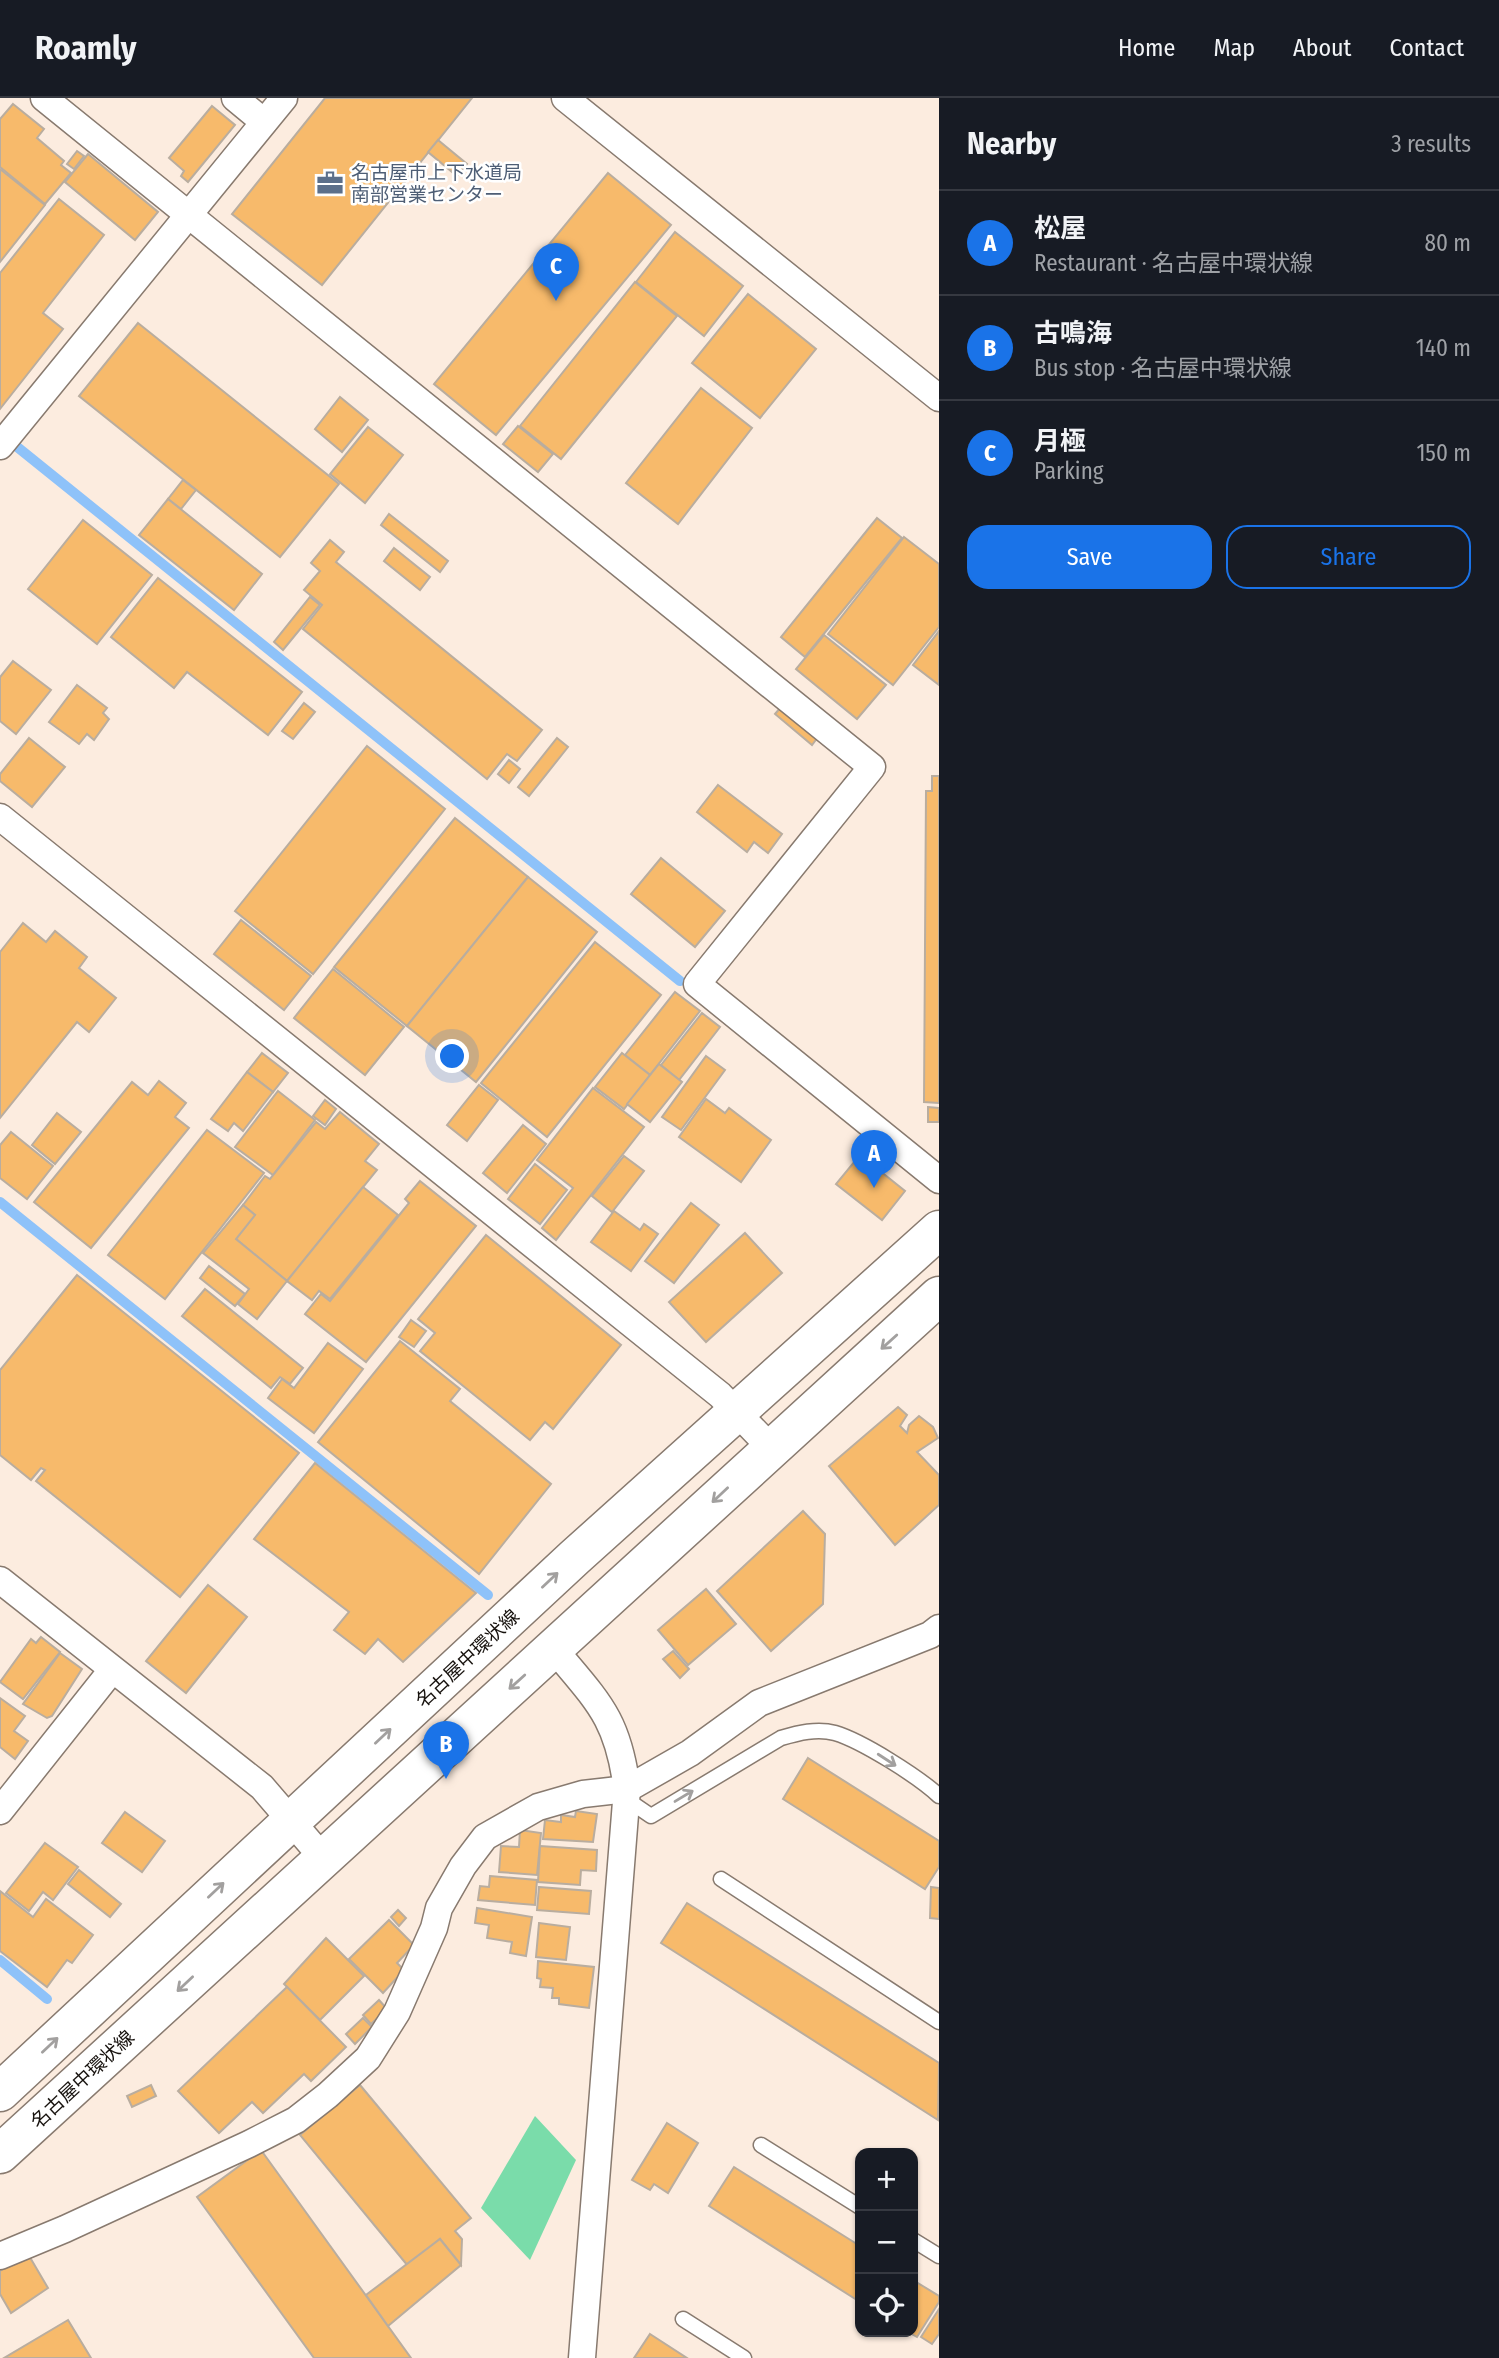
<!DOCTYPE html>
<html lang="en">
<head>
<meta charset="utf-8">
<style>
  :root { --surface:#171b24; --page:#242831; --text:#f1f3f6; --muted:#9ea1a6; --line:#363941; --accent:#1a73e8 }
  body { margin:0; font-family:"Fira Sans Condensed","Noto Sans JP",sans-serif; background:var(--page); color:var(--text) }
  .controls { position:absolute; right:21px; bottom:21px; display:grid; overflow:hidden; border-radius:14px; box-shadow:0 2px 5px #0004 }
  .controls button { width:63px; height:63px; display:grid; place-items:center; padding:0; border:0; border-bottom:2px solid var(--line); background:var(--surface); color:var(--text); font:35px sans-serif }
  .you { position:absolute; left:453px; top:959px; width:24px; height:24px; margin:-18px; border:5px solid #fff; border-radius:50%; background:#1a73e8; box-shadow:0 0 0 10px #1a73e833 }
  .badge { display:grid; place-items:center; width:46px; height:46px; border-radius:50%; background:var(--accent); color:#fff; font-size:23px; font-weight:700 }
  .pin { position:absolute; translate:-50% -58px; filter:drop-shadow(0 2px 4px #0008) }
  .pin::after { content:''; position:absolute; top:37px; width:24px; height:21px; background:inherit; clip-path:polygon(0 0,100% 0,50% 100%) }
  .list { margin:0; padding:0; list-style:none }
  h2 { display:flex; justify-content:space-between; align-items:center; height:91px; margin:0; padding:0 28px; font-size:30px }
  h2 small { font-size:23px; font-weight:400; color:var(--muted) }
  .list li { display:grid; grid-template-columns:46px 1fr auto; gap:21px; align-items:center; box-sizing:border-box; height:105px; padding:0 28px; border-top:2px solid var(--line) }
  .list b { display:block; font-size:26px; white-space:nowrap }
  .list p { margin:0; font-size:23px; white-space:nowrap; color:var(--muted) }
  .list em { font-size:23px; font-style:normal; color:var(--muted) }
  .actions { display:flex; gap:14px; padding:21px 28px }
  .actions a { flex:1; padding:16px 0; border:2px solid var(--accent); border-radius:21px; text-align:center; font-size:24px; color:var(--accent) }
  .actions .main { background:var(--accent); color:#fff }
  .icon { flex:none; width:38px; height:38px; fill:none; stroke:currentColor; stroke-width:2; stroke-linecap:round; stroke-linejoin:round }
  .map { position:relative; flex:none; width:939px; height:2260px; overflow:hidden }
  header { display:flex; align-items:center; gap:42px; box-sizing:border-box; height:98px; padding:0 35px; background:var(--surface); border-bottom:2px solid var(--line) }
  header strong { font-size:33px }
  nav { display:flex; gap:38px; margin-inline-start:auto; font-size:24px }
  main { display:flex }
  aside { flex:1; background:var(--surface) }
  .map>svg:first-child { display:block }
  .green { fill:#7adcaa }
  .lines { fill:none; stroke-linecap:round; stroke-linejoin:round }
  .stream { stroke:#8ec2f9; stroke-width:10 }
  .building { fill:#f7ba6b; stroke:#b9ad9f; stroke-width:2 }
  .service-casing { stroke:#887a6f; stroke-width:17 }
  .minor-casing { stroke:#887a6f; stroke-width:29 }
  .primary-casing { stroke:#887a6f; stroke-width:41 }
  .service { stroke:#fff; stroke-width:14 }
  .minor { stroke:#fff; stroke-width:26 }
  .primary { stroke:#fff; stroke-width:38 }
  .oneway { stroke:#a2a09f }
  .labels { text-anchor:middle; stroke-width:5; stroke-linejoin:round; paint-order:stroke }
  .service-label { font-size:19px; fill:#4e5e75; stroke:#fff; text-anchor:start }
  .street-label { font-size:19px; fill:#17120e; stroke:#fff }
</style>
</head>
<body>
<header>
<strong>Roamly</strong>
<nav><a>Home</a><a>Map</a><a>About</a><a>Contact</a></nav>
</header>
<main>
<div class="map">
<svg width="939" height="2260" viewBox="0 0 939 2260">
  <rect width="100%" height="100%" fill="#fcecdf"/>
  <!-- green -->
  <path class="green" d="M535,2018L576,2062L530,2162L481,2110Z"/>
  <g class="lines">
    <!-- stream -->
    <g class="stream">
      <path d="M16,348L680,883"/>
      <path d="M0,1104L488,1497"/>
      <path d="M0,1862L47,1901"/>
    </g>
  </g>
  <!-- building -->
  <g class="building">
    <path d="M325,0H472L322,187L232,116Z"/>
    <path d="M13,6L44,31L37,40L64,63L61,67L71,75L45,106L0,69V21Z"/>
    <path d="M212,8L235,27L188,84L181,78L184,73L169,60Z"/>
    <path d="M438,42L467,66L457,78L428,54Z"/>
    <path d="M77,53L84,58L74,71L67,66Z"/>
    <path d="M88,56L158,114L135,142L65,84Z"/>
    <path d="M0,71L45,107L0,164Z"/>
    <path d="M608,75L671,127L496,337L434,286Z"/>
    <path d="M59,101L104,137L43,215L63,231L0,311V175Z"/>
    <path d="M675,134L743,188L704,238L636,184Z"/>
    <path d="M635,184L677,218L561,361L520,328Z"/>
    <path d="M748,196L816,251L760,320L692,265Z"/>
    <path d="M138,225L339,386L280,459L79,298Z"/>
    <path d="M701,290L752,330L678,426L626,385Z"/>
    <path d="M340,299L368,322L342,354L315,331Z"/>
    <path d="M518,328L553,356L538,374L503,346Z"/>
    <path d="M368,329L403,357L365,405L330,376Z"/>
    <path d="M183,382L196,392L181,411L168,401Z"/>
    <path d="M168,401L262,476L234,512L139,437Z"/>
    <path d="M389,416L448,463L440,474L381,427Z"/>
    <path d="M877,420L902,440L805,559L781,539Z"/>
    <path d="M83,422L152,477L97,546L28,491Z"/>
    <path d="M904,439L939,466V529L893,587L828,536Z"/>
    <path d="M330,442L344,454L336,464L542,632L517,663L507,656L487,681L303,531L322,507L304,492L320,473L311,465Z"/>
    <path d="M394,450L430,479L420,492L384,463Z"/>
    <path d="M158,480L302,594L268,637L187,574L174,590L111,539Z"/>
    <path d="M310,499L320,507L283,552L274,544Z"/>
    <path d="M939,533V587L913,567Z"/>
    <path d="M824,537L886,587L857,621L796,571Z"/>
    <path d="M13,563L51,592L16,636L0,623V579Z"/>
    <path d="M77,587L107,610L103,615L109,621L94,642L87,636L79,646L49,624Z"/>
    <path d="M304,605L315,614L293,641L282,633Z"/>
    <path d="M781,609L818,639L812,647L775,616Z"/>
    <path d="M29,640L65,669L32,709L0,683V676Z"/>
    <path d="M557,640L568,649L529,698L518,689Z"/>
    <path d="M367,648L445,711L313,876L235,813Z"/>
    <path d="M509,662L520,671L509,685L498,676Z"/>
    <path d="M932,678H939V1005L924,1004L926,693H932Z"/>
    <path d="M718,687L782,736L768,755L754,744L747,754L697,714Z"/>
    <path d="M455,720L528,779L407,928L334,869Z"/>
    <path d="M661,760L725,813L695,849L631,796Z"/>
    <path d="M528,779L597,834L476,984L407,928Z"/>
    <path d="M241,822L311,878L284,912L214,856Z"/>
    <path d="M23,825L46,844L55,833L87,859L79,870L116,900L89,934L77,924L0,1020V854Z"/>
    <path d="M595,844L661,897L547,1039L481,985Z"/>
    <path d="M333,871L404,929L365,977L294,920Z"/>
    <path d="M675,894L700,913L650,977L625,957Z"/>
    <path d="M702,915L720,929L679,982L661,967Z"/>
    <path d="M262,955L288,975L273,994L247,974Z"/>
    <path d="M622,955L650,977L624,1011L595,989Z"/>
    <path d="M706,958L725,972L681,1032L662,1019Z"/>
    <path d="M659,966L682,984L650,1024L627,1006Z"/>
    <path d="M247,974L273,994L243,1033L234,1025L228,1033L211,1021Z"/>
    <path d="M159,983L186,1005L175,1019L189,1030L91,1150L34,1104L132,984L148,997Z"/>
    <path d="M479,987L498,1002L467,1043L447,1027Z"/>
    <path d="M593,990L644,1029L556,1142L542,1130L573,1090L537,1062Z"/>
    <path d="M278,993L315,1022L273,1077L235,1049Z"/>
    <path d="M706,1001L725,1015L729,1010L771,1042L741,1084L679,1039Z"/>
    <path d="M325,1002L336,1011L325,1027L313,1018Z"/>
    <path d="M928,1009L939,1010V1024H928Z"/>
    <path d="M340,1014L379,1046L365,1063L377,1072L287,1183L236,1141L255,1117L243,1107L265,1078L270,1081L316,1024L325,1031Z"/>
    <path d="M57,1015L81,1034L55,1066L32,1047Z"/>
    <path d="M523,1027L546,1046L507,1095L483,1075Z"/>
    <path d="M207,1032L264,1075L165,1201L108,1157Z"/>
    <path d="M11,1034L53,1068L27,1101L0,1080V1047Z"/>
    <path d="M860,1057L905,1093L882,1122L836,1086Z"/>
    <path d="M624,1058L644,1073L612,1114L592,1098Z"/>
    <path d="M535,1066L567,1092L540,1126L508,1101Z"/>
    <path d="M420,1083L476,1128L366,1264L305,1216L321,1196L330,1203L409,1105L405,1101Z"/>
    <path d="M363,1089L398,1117L330,1201L319,1193L312,1202L287,1183Z"/>
    <path d="M691,1105L719,1127L674,1185L645,1163Z"/>
    <path d="M243,1107L255,1117L236,1141L287,1183L257,1221L238,1206L249,1191L203,1155Z"/>
    <path d="M614,1113L640,1132L644,1126L658,1136L631,1173L591,1144Z"/>
    <path d="M745,1135L782,1175L706,1244L669,1204Z"/>
    <path d="M486,1137L621,1247L553,1331L545,1324L530,1342L420,1253L435,1235L418,1221Z"/>
    <path d="M209,1168L245,1196L235,1208L200,1180Z"/>
    <path d="M77,1177L299,1355L180,1499L36,1383L45,1372L41,1370L31,1382L0,1357V1272Z"/>
    <path d="M205,1191L303,1270L290,1286L280,1279L271,1290L182,1218Z"/>
    <path d="M411,1222L426,1233L414,1249L399,1239Z"/>
    <path d="M400,1243L460,1291L450,1303L551,1386L479,1476L318,1344Z"/>
    <path d="M328,1245L363,1271L314,1335L268,1300L282,1281L294,1290Z"/>
    <path d="M898,1309L907,1317L900,1328L907,1335L909,1327L919,1318L933,1329L938,1340L917,1354L939,1377V1407L895,1447L829,1368Z"/>
    <path d="M315,1365L476,1495L403,1564L378,1541L365,1556L334,1532L349,1514L254,1441Z"/>
    <path d="M803,1413L825,1436L823,1506L771,1553L717,1493Z"/>
    <path d="M208,1487L247,1519L186,1595L146,1563Z"/>
    <path d="M706,1491L736,1526L688,1567L658,1532Z"/>
    <path d="M41,1539L60,1554L23,1601L0,1584L31,1541L36,1545Z"/>
    <path d="M673,1553L689,1571L680,1580L663,1561Z"/>
    <path d="M60,1555L82,1571L52,1618L47,1620L23,1606Z"/>
    <path d="M0,1600L25,1618L14,1633L28,1643L15,1661L0,1649Z"/>
    <path d="M808,1660L939,1743V1769L925,1791L783,1701Z"/>
    <path d="M576,1713L597,1716L593,1744L543,1741L545,1722L561,1724V1717L575,1719Z"/>
    <path d="M125,1714L165,1743L142,1774L102,1745Z"/>
    <path d="M520,1732L541,1735L537,1777L499,1774L501,1748L519,1749Z"/>
    <path d="M45,1745L78,1769L53,1802L43,1794L29,1813L6,1795Z"/>
    <path d="M540,1748L597,1752L596,1773L581,1772L580,1787L538,1784Z"/>
    <path d="M79,1772L121,1806L110,1819L68,1786Z"/>
    <path d="M490,1778L537,1782L535,1807L478,1802L480,1788L489,1789Z"/>
    <path d="M539,1789L591,1793L589,1816L537,1812Z"/>
    <path d="M931,1789L939,1790V1821L930,1820Z"/>
    <path d="M0,1793L33,1819L46,1801L93,1837L72,1865L67,1862L47,1889L0,1853Z"/>
    <path d="M687,1805L939,1965L938,2022L661,1845Z"/>
    <path d="M477,1810L532,1819L526,1858L510,1855L512,1844L487,1840L489,1827L475,1825Z"/>
    <path d="M398,1812L406,1820L399,1828L391,1819Z"/>
    <path d="M389,1822L414,1847L397,1865L404,1872L383,1895L349,1861Z"/>
    <path d="M539,1825L570,1829L566,1862L536,1859Z"/>
    <path d="M326,1840L364,1878L320,1922L284,1886Z"/>
    <path d="M538,1863L594,1869L589,1910L559,1906V1900H552L553,1890L540,1889L541,1881L537,1880Z"/>
    <path d="M287,1889L346,1949L311,1983L304,1976L263,2015L252,2004L219,2035L178,1993Z"/>
    <path d="M379,1902L387,1911L371,1926L363,1917Z"/>
    <path d="M363,1920L372,1929L355,1946L346,1936Z"/>
    <path d="M151,1987L156,1998L132,2009L127,1998Z"/>
    <path d="M360,1987L471,2120L455,2133L462,2141L461,2167L440,2141L408,2168L300,2037Z"/>
    <path d="M667,2025L698,2045L668,2095L654,2086L650,2092L632,2082Z"/>
    <path d="M261,2052L411,2260H314L197,2099Z"/>
    <path d="M734,2069L860,2148V2204L709,2108Z"/>
    <path d="M440,2141L461,2167L388,2228L366,2197Z"/>
    <path d="M28,2156L48,2190L11,2215L0,2196V2173Z"/>
    <path d="M913,2182L939,2198V2204L917,2239L908,2234H913Z"/>
    <path d="M939,2211V2236L932,2246L921,2239Z"/>
    <path d="M68,2222L91,2260H4Z"/>
    <path d="M650,2236L687,2260H634Z"/>
  </g>
  <g class="lines">
    <!-- service casing -->
    <g class="service-casing">
      <g id="service">
        <path d="M626,1701L651,1718L781,1640C798,1635 817,1630 835,1635C862,1643 919,1679 939,1698"/>
        <path d="M721,1781L939,1924"/>
        <path d="M761,2047L860,2109"/>
        <path d="M913,2142L939,2158"/>
        <path d="M683,2221L744,2260"/>
      </g>
    </g>
    <!-- minor casing -->
    <g class="minor-casing">
      <g id="minor">
        <path d="M44,0L872,669L697,886L939,1082"/>
        <path d="M235,0L264,24"/>
        <path d="M565,0L939,300"/>
        <path d="M0,348L284,0"/>
        <path d="M0,719L720,1297L772,1351"/>
        <path d="M0,1482L262,1689L323,1760"/>
        <path d="M554,1551C598,1604 618,1620 627,1691L582,2260"/>
        <path d="M0,1713L112,1572"/>
        <path d="M0,2158L65,2131L249,2046L296,2022L328,1997L368,1960L397,1914L434,1830L439,1810L463,1768L485,1739L538,1709L583,1696L627,1691L690,1655L759,1605L930,1537L939,1530"/>
      </g>
    </g>
    <!-- primary casing -->
    <g class="primary-casing">
      <g id="primary">
        <path d="M0,1994L575,1459L939,1132"/>
        <path d="M0,2056L939,1198"/>
      </g>
    </g>
    <!-- service -->
    <use href="#service" class="service"/>
    <!-- minor -->
    <use href="#minor" class="minor"/>
    <!-- primary -->
    <use href="#primary" class="primary"/>
  </g>
  <!-- one-way arrows -->
  <defs><path id="oneway-shaft" d="M-6 0H5M1.5-3L5.5 0L1.5 3" fill="none" stroke-width="1.6" stroke-linecap="round" stroke-linejoin="round" transform="scale(1.75)"/></defs>
  <g class="oneway">
    <use href="#oneway-shaft" transform="translate(889 1244) rotate(138)"/>
    <use href="#oneway-shaft" transform="translate(720 1397) rotate(137)"/>
    <use href="#oneway-shaft" transform="translate(550 1482) rotate(-43)"/>
    <use href="#oneway-shaft" transform="translate(517 1584) rotate(138)"/>
    <use href="#oneway-shaft" transform="translate(383 1638) rotate(-43)"/>
    <use href="#oneway-shaft" transform="translate(887 1662) rotate(33)"/>
    <use href="#oneway-shaft" transform="translate(684 1698) rotate(-31)"/>
    <use href="#oneway-shaft" transform="translate(216 1792) rotate(-43)"/>
    <use href="#oneway-shaft" transform="translate(185 1886) rotate(137)"/>
    <use href="#oneway-shaft" transform="translate(50 1947) rotate(-43)"/>
  </g>
  <!-- icons -->
  <defs>
    <g id="office-bare" transform="scale(2.1)"><path d="M-6-3h4V-5.5h4V-3h4V5H-6ZM-1-4.5V-3h2v-1.5ZM-6 0V1H6V0Z" fill="#5c6f8a" stroke="#fff" stroke-width="2.5" paint-order="stroke"/></g>
  </defs>
  <g fill-rule="evenodd">
    <use href="#office-bare" x="330" y="85"/>
  </g>
  <g class="labels">
    <!-- service labels -->
    <g class="service-label">
      <text x="351" y="81">名古屋市上下水道局<tspan x="351" dy="22">南部営業センター</tspan></text>
    </g>
    <!-- street labels -->
    <g class="street-label">
      <text transform="translate(467 1560) rotate(-43)" y="7">名古屋中環状線</text>
      <text transform="translate(82 1981) rotate(-43)" y="7">名古屋中環状線</text>
    </g>
  </g>
</svg>
<div class="controls">
<button>+</button>
<button>−</button>
<button><svg class="icon" aria-label="locate" viewBox="0 0 24 24"><circle cx="12" cy="12" r="6"/><path d="M12 2v4M12 18v4M2 12h4M18 12h4"/></svg></button>
</div>
<div class="you"></div>
<div class="pin badge" style="left:874px;top:1090px">A</div>
<div class="pin badge" style="left:446px;top:1681px">B</div>
<div class="pin badge" style="left:556px;top:203px">C</div>
</div>
<aside>
<h2>Nearby<small>3 results</small></h2>
<ul class="list">
<li><span class="badge">A</span><div><b>松屋</b><p>Restaurant · 名古屋中環状線</p></div><em>80 m</em></li>
<li><span class="badge">B</span><div><b>古鳴海</b><p>Bus stop · 名古屋中環状線</p></div><em>140 m</em></li>
<li><span class="badge">C</span><div><b>月極</b><p>Parking</p></div><em>150 m</em></li>
</ul>
<div class="actions"><a class="main">Save</a><a>Share</a></div>
</aside>
</main>
</body>
</html>
